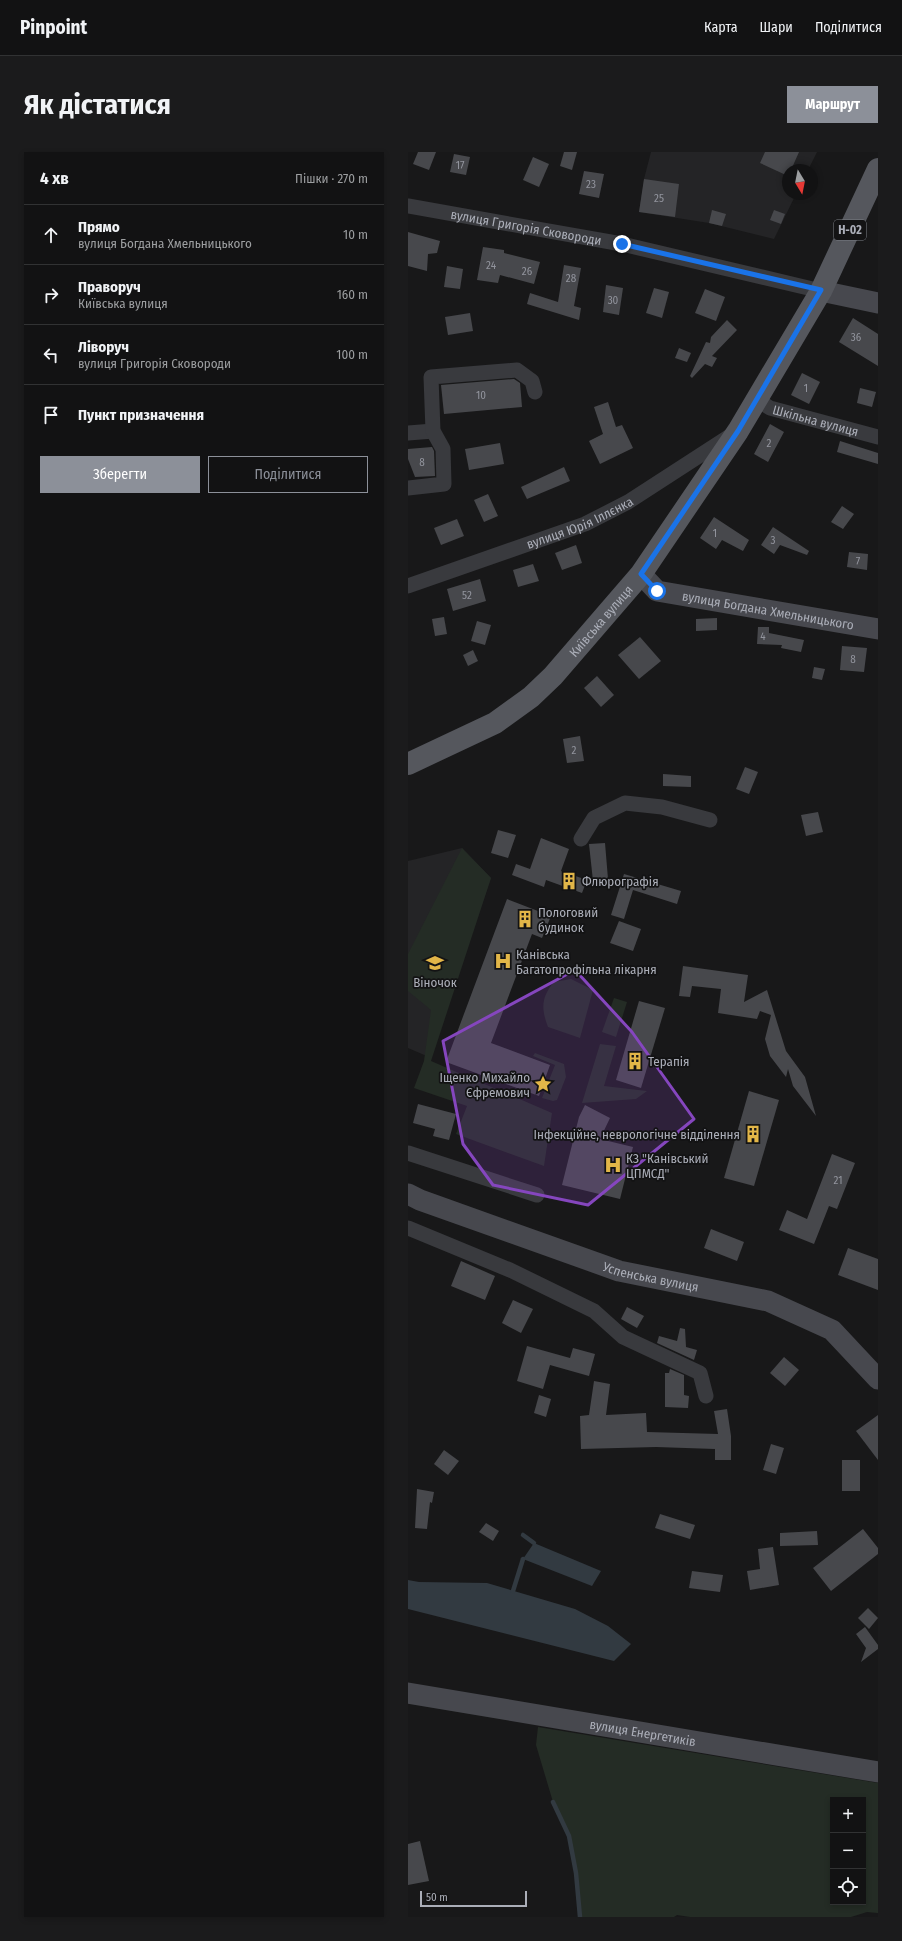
<!DOCTYPE html>
<html lang="uk">
<head>
<meta charset="utf-8">
<style>
  :root { --surface:#121213; --page:#1b1b1c; --text:#f1f3f6; --muted:#9c9ea0; --line:#313233; --accent:#8c9099 }
  body { margin:0; font-family:"Fira Sans Condensed",sans-serif; background:var(--page); color:var(--text) }
  .controls { position:absolute; right:12px; bottom:12px; display:grid; overflow:hidden; border-radius:0px; box-shadow:0 2px 6px #0003 }
  .controls button { width:36px; height:36px; display:grid; place-items:center; padding:0; border:0; border-bottom:1px solid var(--line); background:var(--surface); color:var(--text); font:20px sans-serif }
  .compass { position:absolute; left:374px; top:12px; width:36px; height:36px; border-radius:50%; background:var(--surface); box-shadow:0 2px 6px #0003; rotate:170deg }
  .scale { position:absolute; left:12px; bottom:10px; width:107px; box-sizing:border-box; padding-left:4px; border:2px solid #abaeb8; border-top:0; font-size:11px; line-height:14px; white-space:nowrap; color:#abaeb8; -webkit-text-stroke:3px #131314; paint-order:stroke }
  .stop { position:absolute; width:12px; height:12px; margin:-9px; border:3px solid #1a73e8; border-radius:50%; background:#fff }
  .stop.end { background:#1a73e8; border-color:#fff; box-shadow:0 1px 4px #0008 }
  .list { margin:0; padding:0; list-style:none }
  h2 { display:flex; justify-content:space-between; align-items:center; height:52px; margin:0; padding:0 16px; font-size:17px }
  h2 small { font-size:13px; font-weight:400; color:var(--muted) }
  .list li { display:grid; grid-template-columns:26px 1fr auto; gap:12px; align-items:center; box-sizing:border-box; height:60px; padding:0 16px; border-top:1px solid var(--line) }
  .list b { display:block; font-size:15px; white-space:nowrap }
  .list p { margin:0; font-size:13px; white-space:nowrap; color:var(--muted) }
  .list em { font-size:13px; font-style:normal; color:var(--muted) }
  .actions { display:flex; gap:8px; padding:12px 16px }
  .actions a { flex:1; padding:9px 0; border:1px solid var(--accent); border-radius:0px; text-align:center; font-size:14px; color:var(--accent) }
  .actions .main { background:var(--accent); color:#fff }
  .icon { flex:none; width:22px; height:22px; fill:none; stroke:currentColor; stroke-width:2; stroke-linecap:round; stroke-linejoin:round }
  .map { position:relative; flex:none; width:470px; height:1765px; overflow:hidden; border-radius:0px }
  header { display:flex; align-items:center; gap:24px; box-sizing:border-box; height:56px; padding:0 20px; background:var(--surface); border-bottom:1px solid var(--line) }
  header strong { font-size:19px }
  nav { display:flex; gap:22px; margin-inline-start:auto; font-size:14px }
  .intro { display:flex; align-items:center; justify-content:space-between; box-sizing:border-box; height:96px; padding:0 24px }
  h1 { margin:0; font-size:28px }
  .button { padding:10px 18px; border-radius:0px; background:var(--accent); color:#fff; font-size:14px; font-weight:700 }
  main { display:flex; gap:24px; padding:0 24px }
  aside { flex:1; background:var(--surface); border-radius:0px; box-shadow:0 2px 6px #0003 }
  .map>svg:first-child { display:block }
  .built { fill:#242426 }
  .green { fill:#242c25; fill-rule:evenodd }
  .water { fill:#323a41 }
  .lines { fill:none; stroke-linecap:round; stroke-linejoin:round }
  .stream { stroke:#323a41; stroke-width:4.5 }
  .building { fill:#47484c }
  .street { stroke:#393a3e; stroke-width:15 }
  .secondary { stroke:#47484e; stroke-width:21 }
  .primary { stroke:#55575d; stroke-width:22 }
  .route { stroke:#1a73e8; stroke-width:5 }
  .marked { fill:#8546be; fill-opacity:0.2; stroke:#8546be; stroke-width:3; stroke-linejoin:round }
  .labels { text-anchor:middle; stroke-width:3.5; stroke-linejoin:round; paint-order:stroke }
  .number-label { font-size:11px; fill:#92949d }
  .shield { fill:#131314; stroke:#7d8087; stroke-width:1 }
  .shield-label { font-size:12px; font-weight:bold; fill:#abaeb8 }
  .street-label { font-size:13px; fill:#abaeb8; stroke:#131314 }
  .poi-label { font-size:13px; fill:#abaeb8; stroke:#131314; text-anchor:start }
</style>
</head>
<body>
<header>
<strong>Pinpoint</strong>
<nav><a>Карта</a><a>Шари</a><a>Поділитися</a></nav>
</header>
<div class="intro"><h1>Як дістатися</h1><a class="button">Маршрут</a></div>
<main>
<aside>
<h2>4 хв<small>Пішки · 270 m</small></h2>
<ul class="list">
<li><svg class="icon" aria-label="ahead" viewBox="0 0 24 24"><path d="M12 20V5M6 11l6-6 6 6"/></svg><div><b>Прямо</b><p>вулиця Богдана Хмельницького</p></div><em>10 m</em></li>
<li><svg class="icon" aria-label="right" viewBox="0 0 24 24"><path d="M7 20v-9h11M14 6l5 5-5 5"/></svg><div><b>Праворуч</b><p>Київська вулиця</p></div><em>160 m</em></li>
<li><svg class="icon" aria-label="left" viewBox="0 0 24 24"><path d="M17 20v-9H6M10 6l-5 5 5 5"/></svg><div><b>Ліворуч</b><p>вулиця Григорія Сковороди</p></div><em>100 m</em></li>
<li><svg class="icon" aria-label="arrive" viewBox="0 0 24 24"><path d="M6 21V4h12l-3 4 3 4H6"/></svg><div><b>Пункт призначення</b></div></li>
</ul>
<div class="actions"><a class="main">Зберегти</a><a>Поділитися</a></div>
</aside>
<div class="map">
<svg width="470" height="1765" viewBox="0 0 470 1765">
  <rect width="100%" height="100%" fill="#181819"/>
  <!-- built -->
  <g class="built">
    <path d="M243,0H409L400,18H380V42H388L366,87L301,71L231,60L236,27Z"/>
    <path d="M54,696L83,726L21,905L0,896V709Z"/>
  </g>
  <!-- green -->
  <g class="green">
    <path d="M54,696L83,726L23,909L144,961L136,1014L48,982L59,954L6,936L16,909L23,858L0,839V802Z"/>
    <path d="M163,827L185,838L172,886L140,875C133,857 133,845 146,830Z"/>
    <path d="M206,846L219,850L208,885L194,880Z"/>
    <path d="M192,892L208,894L196,934L239,939L228,947L174,951Z"/>
    <path d="M127,901L156,912L158,925L149,948L145,949L134,946L147,913L125,904Z"/>
    <path d="M130,1575L470,1631V1761L459,1760L443,1765H282L269,1763L266,1765H172L168,1721L161,1684L145,1650L128,1593ZM425,1648H455V1750H425Z"/>
  </g>
  <!-- water -->
  <g class="water">
    <path d="M126,1391L193,1419L184,1434L115,1407Z"/>
    <path d="M0,1428L11,1430L79,1431L167,1457L200,1474L223,1492L206,1509L0,1457Z"/>
  </g>
  <g class="lines">
    <!-- stream -->
    <g class="stream">
      <path d="M115,1383L126,1391"/>
      <path d="M105,1439L115,1407"/>
      <path d="M145,1650L161,1684L168,1721L172,1765"/>
    </g>
  </g>
  <!-- building -->
  <g class="building">
    <path d="M10,0H28L21,18L5,12Z"/>
    <path d="M156,0H169L164,18L152,14Z"/>
    <path d="M357,0H391L383,18H380V24L352,11Z"/>
    <path d="M46,2L62,5L58,23L42,20Z"/>
    <path d="M125,5L141,12L131,35L115,28Z"/>
    <path d="M176,19L196,22L191,46L171,42Z"/>
    <path d="M236,27L271,32L267,65L231,60Z"/>
    <path d="M304,58L318,62L314,74L301,71Z"/>
    <path d="M366,58L377,62L373,72L362,68Z"/>
    <path d="M0,80L32,89L29,101L20,102L19,119L0,114Z"/>
    <path d="M75,95L96,98V101L132,110L126,132L92,123L90,131L69,128Z"/>
    <path d="M156,113L173,116L166,154L173,156L171,168L119,152L122,141L150,150Z"/>
    <path d="M39,114L55,117L52,137L36,135Z"/>
    <path d="M198,133L215,136L211,163L195,160Z"/>
    <path d="M246,136L261,140L254,166L238,161Z"/>
    <path d="M297,137L317,145L308,169L287,161Z"/>
    <path d="M62,161L65,179L40,183L37,165Z"/>
    <path d="M445,166L470,182V214L431,190Z"/>
    <path d="M319,168L329,178L304,204L309,206L304,215L297,212L284,226L282,224L298,190L302,191L303,185Z"/>
    <path d="M271,196L283,201L279,210L267,206Z"/>
    <path d="M394,221L412,230L401,252L383,243Z"/>
    <path d="M106,227L112,231L114,255L36,262L33,233Z"/>
    <path d="M452,236L468,240L464,255L449,251Z"/>
    <path d="M200,250L208,275L214,273L225,296L192,312L181,289L195,282L186,255Z"/>
    <path d="M362,272L376,280L360,310L346,302Z"/>
    <path d="M432,289L470,301V312L429,300Z"/>
    <path d="M92,291L96,312L61,318L57,297Z"/>
    <path d="M24,295L26,299L27,324L7,325L0,307V297Z"/>
    <path d="M156,315L162,329L119,347L113,335Z"/>
    <path d="M80,342L90,364L76,370L66,348Z"/>
    <path d="M434,354L446,362L435,377L423,370Z"/>
    <path d="M306,365L341,388L335,399L314,388L308,397L292,386Z"/>
    <path d="M49,367L56,384L33,393L26,376Z"/>
    <path d="M365,375L401,399L399,403L372,393L366,402L353,393Z"/>
    <path d="M168,393L174,411L154,418L147,401Z"/>
    <path d="M441,400L460,402L459,418L439,415Z"/>
    <path d="M125,412L131,429L110,435L105,418Z"/>
    <path d="M72,427L78,449L45,459L39,437Z"/>
    <path d="M36,465L39,482L27,484L24,467Z"/>
    <path d="M309,466V478L288,479V467Z"/>
    <path d="M69,469L83,473L77,493L63,489Z"/>
    <path d="M350,475H361V481L396,488L393,500L373,496L374,493L349,492Z"/>
    <path d="M232,485L253,509L231,527L210,503Z"/>
    <path d="M434,494L459,496L456,520L432,518Z"/>
    <path d="M65,498L70,509L60,514L55,503Z"/>
    <path d="M406,515L417,517L414,528L404,526Z"/>
    <path d="M189,524L206,543L193,555L176,536Z"/>
    <path d="M172,584L176,609L159,611L155,587Z"/>
    <path d="M337,615L350,620L341,642L328,637Z"/>
    <path d="M255,622L283,624V635L255,634Z"/>
    <path d="M410,660L415,680L398,684L393,663Z"/>
    <path d="M90,678L108,683L100,706L83,701Z"/>
    <path d="M133,686L161,697L153,719L179,728L174,741L138,728L136,735L104,723L108,712L122,717Z"/>
    <path d="M197,691L200,727L185,729L181,692Z"/>
    <path d="M216,722L273,739L269,752L225,738L216,767L203,763Z"/>
    <path d="M99,747L143,764L134,786L124,782L83,891L142,913L131,944L38,910Z"/>
    <path d="M211,769L233,777L225,799L202,791Z"/>
    <path d="M275,814L340,823L336,850L359,838L378,899L397,925L408,964L385,934L380,917L378,925L362,904L357,887L363,863L352,859L349,867L310,861L313,837L284,834L282,845L271,844Z"/>
    <path d="M231,849L257,856L233,936L208,928Z"/>
    <path d="M341,939L371,948L346,1034L316,1026Z"/>
    <path d="M10,952L48,962L41,988L25,984L27,977L5,971Z"/>
    <path d="M177,953L202,966L192,987L225,995L212,1047L154,1033L171,965Z"/>
    <path d="M424,1002L447,1011L429,1057L421,1054L406,1092L371,1078L379,1058L399,1067Z"/>
    <path d="M303,1077L336,1090L329,1109L296,1096Z"/>
    <path d="M440,1096L470,1107V1138L430,1123Z"/>
    <path d="M53,1109L87,1124L77,1148L43,1134Z"/>
    <path d="M105,1148L125,1157L113,1181L94,1171Z"/>
    <path d="M219,1155L236,1164L229,1176L213,1167Z"/>
    <path d="M272,1176L277,1177L278,1195L289,1198L286,1208L249,1191L251,1184L269,1189Z"/>
    <path d="M119,1194L162,1206L165,1196L187,1202L181,1224L142,1213L135,1237L109,1229Z"/>
    <path d="M376,1205L391,1218L377,1234L362,1221Z"/>
    <path d="M262,1217L276,1223V1243L281,1244L280,1256L257,1255V1221H261Z"/>
    <path d="M186,1229L202,1232L198,1263L238,1261L239,1280L310,1282L306,1259L319,1257L323,1284V1308H307V1297L248,1295L173,1297L172,1264L181,1263Z"/>
    <path d="M131,1243L143,1247L138,1265L126,1261Z"/>
    <path d="M470,1263V1308L448,1279Z"/>
    <path d="M363,1292L376,1296L368,1322L355,1318Z"/>
    <path d="M36,1298L51,1309L40,1323L26,1312Z"/>
    <rect x="434" y="1308" width="18" height="31"/>
    <path d="M9,1337L26,1340L24,1351L22,1350L19,1377L7,1376Z"/>
    <path d="M252,1362L287,1373L282,1387L247,1376Z"/>
    <path d="M78,1371L91,1379L85,1389L71,1380Z"/>
    <path d="M455,1377L470,1396V1402L423,1439L405,1416Z"/>
    <path d="M409,1379L410,1393L372,1394V1381Z"/>
    <path d="M365,1395L371,1433L342,1438L339,1419L352,1417L350,1397Z"/>
    <path d="M284,1419L315,1423L312,1440L281,1436Z"/>
    <path d="M460,1456L470,1466L461,1477L450,1466Z"/>
    <path d="M457,1475L470,1493V1497L453,1510L458,1496L448,1482Z"/>
    <path d="M12,1689L21,1729L0,1733V1692Z"/>
  </g>
  <g class="lines">
    <!-- street -->
    <g class="street">
      <path id="s1" d="M0,54L214,92L413,139"/>
      <path id="s2" d="M348,247L362,256L470,285"/>
      <path d="M0,281L25,279"/>
      <path d="M0,336L36,332L35,297L25,279L23,225L109,218L124,229L127,240"/>
      <path id="s3" d="M0,434L177,372L220,350L325,282"/>
      <path d="M173,687L186,666L217,651L254,655L302,668"/>
      <path d="M0,1001L129,1043"/>
      <path d="M0,1076L102,1118L186,1159L215,1185L292,1221L298,1244"/>
    </g>
    <!-- secondary -->
    <g class="secondary">
      <path d="M413,139L470,151"/>
      <path id="s4" d="M233,422L249,439L470,477"/>
      <path id="s5" d="M0,1042L12,1048L211,1119L360,1149L424,1178L470,1227"/>
      <path id="s6" d="M0,1541L470,1620"/>
    </g>
    <!-- primary -->
    <path class="primary" id="s7" d="M0,612L87,571L123,545L145,524L233,422L330,279L413,139L470,17"/>
  </g>
  <g class="lines">
    <!-- route -->
    <path class="route" d="M214,92L413,138L330,279L233,422L249,439"/>
  </g>
  <!-- marked area -->
  <path class="marked" d="M167,818L224,880L286,967L180,1053L85,1033L55,992L35,889Z"/>
  <!-- icons -->
  <defs>
    <g id="building-bare" transform="scale(1.38)"><path d="M-4-6H4V6H1V3H-1V6H-4ZM-2.5-4.3h1.7v1.8h-1.7ZM.8-4.3h1.7v1.8H.8ZM-2.5-1h1.7V.8h-1.7ZM.8-1h1.7V.8H.8Z" fill="#e2b648" stroke="#131314" stroke-width="2.5" paint-order="stroke"/></g>
    <g id="hospital-bare" transform="scale(1.38)"><path d="M-5-5h3v3.5h4V-5h3V5h-3V1.5h-4V5h-3Z" fill="#e2b648" stroke="#131314" stroke-width="2.5" paint-order="stroke"/></g>
    <g id="school-bare" transform="scale(1.38)"><path d="M0-5L7-2L0 1L-7-2ZM-4 1L0 2.5L4 1V4Q0 6-4 4Z" fill="#e2b648" stroke="#131314" stroke-width="2.5" paint-order="stroke"/></g>
    <g id="sight-bare" transform="scale(1.38)"><path d="M0-6L1.8-2.2L6-1.7L2.9 1.2L3.7 5.4L0 3.3L-3.7 5.4L-2.9 1.2L-6-1.7L-1.8-2.2Z" fill="#e2b648" stroke="#131314" stroke-width="2.5" paint-order="stroke"/></g>
  </defs>
  <g fill-rule="evenodd">
    <use href="#building-bare" x="161" y="729"/>
    <use href="#building-bare" x="117" y="767"/>
    <use href="#hospital-bare" x="95" y="809"/>
    <use href="#school-bare" x="27" y="811"/>
    <use href="#building-bare" x="227" y="909"/>
    <use href="#sight-bare" x="135" y="932"/>
    <use href="#building-bare" x="345" y="982"/>
    <use href="#hospital-bare" x="205" y="1013"/>
  </g>
  <g class="labels">
    <!-- number labels -->
    <g class="number-label">
      <text x="52" y="17">17</text>
      <text x="183" y="36">23</text>
      <text x="251" y="50">25</text>
      <text x="83" y="117">24</text>
      <text x="119" y="123">26</text>
      <text x="163" y="130">28</text>
      <text x="205" y="152">30</text>
      <text x="448" y="189">36</text>
      <text x="398" y="240">1</text>
      <text x="73" y="247">10</text>
      <text x="361" y="295">2</text>
      <text x="14" y="314">8</text>
      <text x="307" y="385">1</text>
      <text x="365" y="392">3</text>
      <text x="450" y="413">7</text>
      <text x="59" y="447">52</text>
      <text x="355" y="488">4</text>
      <text x="445" y="511">8</text>
      <text x="166" y="602">2</text>
      <text x="430" y="1032">21</text>
    </g>
    <!-- shield labels -->
    <rect class="shield" x="426" y="68" width="32" height="20" rx="3"/>
    <g class="shield-label">
      <text x="442" y="82">Н-02</text>
    </g>
    <!-- street labels -->
    <g class="street-label">
      <text dy="5" stroke="none"><textPath href="#s1" startOffset="120">вулиця Григорія Сковороди</textPath></text>
      <text dy="5" stroke="none"><textPath href="#s2" startOffset="64">Шкільна вулиця</textPath></text>
      <text dy="5" stroke="none"><textPath href="#s3" startOffset="183">вулиця Юрія Іллєнка</textPath></text>
      <text dy="5" stroke="none"><textPath href="#s4" startOffset="136">вулиця Богдана Хмельницького</textPath></text>
      <text dy="5" stroke="none"><textPath href="#s7" startOffset="244">Київська вулиця</textPath></text>
      <text dy="5" stroke="none"><textPath href="#s5" startOffset="257">Успенська вулиця</textPath></text>
      <text dy="5" stroke="none"><textPath href="#s6" startOffset="238">вулиця Енергетиків</textPath></text>
    </g>
    <!-- poi labels -->
    <g class="poi-label">
      <text x="174" y="734">Флюрографія</text>
      <text x="130" y="765">Пологовий<tspan x="130" dy="15">будинок</tspan></text>
      <text x="108" y="807">Канівська<tspan x="108" dy="15">Багатопрофільна лікарня</tspan></text>
      <text x="27" y="835" text-anchor="middle">Віночок</text>
      <text x="240" y="914">Терапія</text>
      <text x="122" y="930" text-anchor="end">Іщенко Михайло<tspan x="122" dy="15">Єфремович</tspan></text>
      <text x="332" y="987" text-anchor="end">Інфекційне, неврологічне відділення</text>
      <text x="218" y="1011">КЗ "Канівський<tspan x="218" dy="15">ЦПМСД"</tspan></text>
    </g>
  </g>
</svg>
<div class="controls">
<button>+</button>
<button>−</button>
<button><svg class="icon" aria-label="locate" viewBox="0 0 24 24"><circle cx="12" cy="12" r="6"/><path d="M12 2v4M12 18v4M2 12h4M18 12h4"/></svg></button>
</div>
<svg class="compass" viewBox="-18 -18 36 36"><path d="M0-13l5 13h-10z" fill="#e53935"/><path d="M0 13l5-13h-10z" fill="#9c9ea0"/></svg>
<div class="scale">50 m</div>
<div class="stop" style="left:249px;top:439px"></div>
<div class="stop end" style="left:214px;top:92px"></div>
</div>
</main>
</body>
</html>
